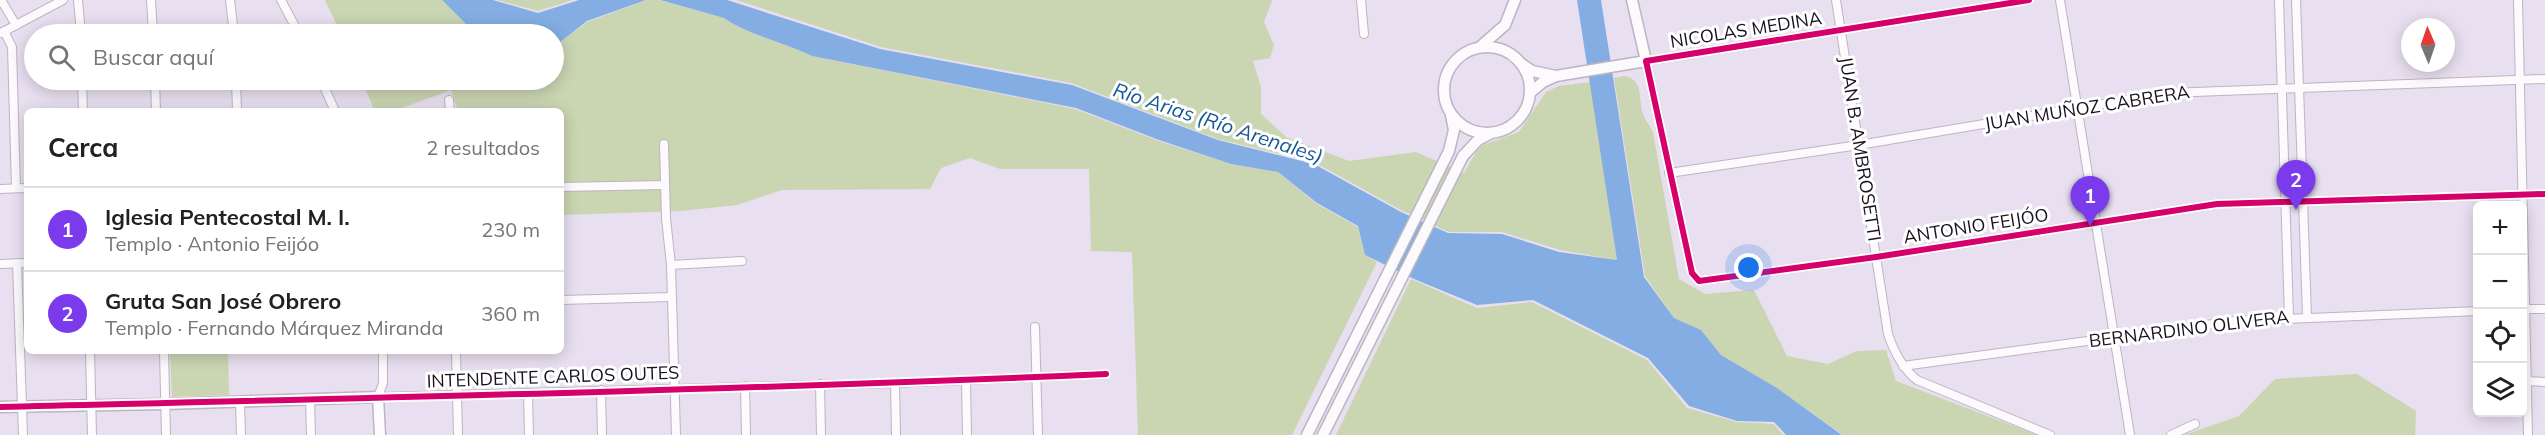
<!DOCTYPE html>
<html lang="es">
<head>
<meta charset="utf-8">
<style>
  :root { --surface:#fff; --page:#f6f6f6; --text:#202124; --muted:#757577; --line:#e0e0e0; --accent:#7c3aed }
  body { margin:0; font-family:Mulish,sans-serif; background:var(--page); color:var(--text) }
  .controls { position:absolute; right:18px; bottom:18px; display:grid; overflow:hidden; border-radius:9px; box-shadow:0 3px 15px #0003 }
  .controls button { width:54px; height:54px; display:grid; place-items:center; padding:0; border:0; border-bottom:2px solid var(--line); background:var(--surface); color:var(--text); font:30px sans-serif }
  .compass { position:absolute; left:2401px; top:18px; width:54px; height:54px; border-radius:50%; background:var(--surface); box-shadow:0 3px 15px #0003; rotate:358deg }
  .you { position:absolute; left:1749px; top:268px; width:21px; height:21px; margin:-15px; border:4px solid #fff; border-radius:50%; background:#1a73e8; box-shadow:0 0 0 9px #1a73e833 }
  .badge { display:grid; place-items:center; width:39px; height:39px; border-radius:50%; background:var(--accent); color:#fff; font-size:20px; font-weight:700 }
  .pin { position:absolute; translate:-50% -50px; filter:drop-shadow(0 2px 3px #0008) }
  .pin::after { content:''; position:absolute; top:32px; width:21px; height:18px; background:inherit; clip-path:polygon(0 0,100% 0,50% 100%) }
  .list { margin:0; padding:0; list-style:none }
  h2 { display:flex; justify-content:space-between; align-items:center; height:78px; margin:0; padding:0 24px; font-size:26px }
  h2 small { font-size:20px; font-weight:400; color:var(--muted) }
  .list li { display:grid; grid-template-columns:39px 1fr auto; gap:18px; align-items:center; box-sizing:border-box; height:84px; padding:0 24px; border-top:2px solid var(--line) }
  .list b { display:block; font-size:22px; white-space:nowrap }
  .list p { margin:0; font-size:20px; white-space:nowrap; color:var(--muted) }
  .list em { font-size:20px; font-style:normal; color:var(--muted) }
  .icon { flex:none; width:33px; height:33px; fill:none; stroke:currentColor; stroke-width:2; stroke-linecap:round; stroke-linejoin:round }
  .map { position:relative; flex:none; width:2545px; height:435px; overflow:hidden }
  .search { position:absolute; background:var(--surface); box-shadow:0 3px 15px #0003; left:24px; top:24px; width:540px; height:66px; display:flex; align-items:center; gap:15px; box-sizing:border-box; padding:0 21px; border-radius:33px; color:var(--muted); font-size:22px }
  .panel { position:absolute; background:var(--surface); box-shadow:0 3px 15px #0003; left:24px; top:108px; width:540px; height:246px; border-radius:9px }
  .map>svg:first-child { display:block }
  .green { fill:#cad5b2 }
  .water { fill:#84aee3 }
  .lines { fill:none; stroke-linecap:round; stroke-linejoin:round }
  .minor-casing { stroke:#bcb5c2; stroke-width:10 }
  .tertiary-casing { stroke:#bcb5c2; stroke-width:13 }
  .secondary-casing { stroke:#bcb5c2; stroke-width:13 }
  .minor { stroke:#fcfafd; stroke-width:8 }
  .tertiary { stroke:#fcfafd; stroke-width:10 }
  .secondary { stroke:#fcfafd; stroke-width:10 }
  .cycleway-casing { stroke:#fff; stroke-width:10 }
  .cycleway { stroke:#d6006c; stroke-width:6 }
  .labels { text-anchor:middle; stroke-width:6; stroke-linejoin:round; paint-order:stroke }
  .street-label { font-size:18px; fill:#18121d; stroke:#fff }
  .water-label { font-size:20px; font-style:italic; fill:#145896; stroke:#fff }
</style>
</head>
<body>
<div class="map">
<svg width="2545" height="435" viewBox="0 0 2545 435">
  <rect width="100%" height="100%" fill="#e8dff0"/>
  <!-- green -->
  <g class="green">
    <path d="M325,0H442L468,26L483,34H341Z"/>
    <path d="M497,0H573L538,11Z"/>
    <path d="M647,0H658L724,18C746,34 786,43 812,56L1075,109L1159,141L1231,164L1278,172L1317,204L1358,227L1365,255L1377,262L1292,435H1138L1132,252L1091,251L1089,169H1000L970,158L941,168L930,189L782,190L737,205L681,211L561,215V111H458L451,90L394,111H375L361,80H554V47L587,22Z"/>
    <path d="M736,0H1272L1264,22L1274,45L1270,58L1253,61L1261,87V114L1286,137L1349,161L1416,152L1464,173L1476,152L1483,145L1519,132L1546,92L1559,86L1591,82L1617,260L1560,250L1502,232H1449L1399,209L1314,162L1218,139L1071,83L881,47Z"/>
    <path d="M1625,76C1644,80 1638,99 1643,114C1645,120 1650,126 1653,132L1679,279L1705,294L1754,290L1787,356L1828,364L1857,351L1886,350L1896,381L2037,435H1843L1777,388L1721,355L1701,330L1674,318L1645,276L1614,78Z"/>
    <path d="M1411,279L1477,308L1532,302L1647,360L1687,408L1737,422L1774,424L1783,435H1336Z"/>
    <path d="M170,351H228L229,395L172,397Z"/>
    <path d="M2357,374L2416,411L2415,435H2184L2239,416L2275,379Z"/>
  </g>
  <!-- water -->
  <g class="water">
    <path d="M442,0H493L538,13L579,0H646L587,21L554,47V34H484L468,26Z"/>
    <path d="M660,0H727L880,49L1072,85L1218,140L1314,164L1401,212L1448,233L1502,234L1559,252L1617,260L1577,0H1601L1644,277L1674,318L1701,330L1721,355L1777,388L1842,435H1786L1774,422L1737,421L1689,406L1648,358L1533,300L1477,305L1414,279L1365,255L1358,226L1317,203L1278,172L1231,164L1159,140L1076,108L812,56C786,43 746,34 724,18Z"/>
  </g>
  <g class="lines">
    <!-- minor casing -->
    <g class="minor-casing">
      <g id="minor">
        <path d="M1,0L16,25"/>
        <path d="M78,0L81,34"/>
        <path d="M151,0L153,34"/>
        <path d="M230,0L234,34"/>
        <path d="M281,0L299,34"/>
        <path d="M1361,0L1364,34"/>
        <path d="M1836,0L1888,334C1894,352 1902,368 1917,380L2050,435"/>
        <path d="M2029,0L1646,61L1692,273L1699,281L1876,257L2217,204L2545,194"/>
        <path d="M2060,0L2130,435"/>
        <path d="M2279,0L2289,317"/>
        <path d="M2296,0L2307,316"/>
        <path d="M2518,0L2528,435"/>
        <path d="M4,31L12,47L16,188"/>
        <path d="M1,33L63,0"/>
        <path d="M82,80L83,111"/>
        <path d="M155,80L156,111"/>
        <path d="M236,80L237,111"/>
        <path d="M321,80L335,111"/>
        <path d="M449,100L450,111"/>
        <path d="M664,144L666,218L671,265L676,435"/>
        <path d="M1669,173L1859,145L2168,93L2545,79"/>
        <path d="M561,187L665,185"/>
        <path d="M0,189L27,188"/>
        <path d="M17,263L23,435"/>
        <path d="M0,264L27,263"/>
        <path d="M671,265L742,261"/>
        <path d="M561,300L671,297"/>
        <path d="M2522,309H2545"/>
        <path d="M1035,327L1038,435"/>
        <path d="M90,351L92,435"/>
        <path d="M164,351L166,435"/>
        <path d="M383,351V383L378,397L895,383L1106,374"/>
        <path d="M456,351L458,435"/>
        <path d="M1903,366L2235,321L2478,311"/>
        <path d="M966,380L967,435"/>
        <path d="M2527,381L2545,382"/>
        <path d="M895,383L896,435"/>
        <path d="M820,384L821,435"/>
        <path d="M745,386L746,435"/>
        <path d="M601,390L602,435"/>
        <path d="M528,393L529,435"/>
        <path d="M310,399L311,435"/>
        <path d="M240,402L241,435"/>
        <path d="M2171,435L2195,424"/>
      </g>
    </g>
    <!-- tertiary casing -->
    <g class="tertiary-casing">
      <path id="tertiary" d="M0,407L165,404L378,397L380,435"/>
    </g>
    <!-- secondary casing -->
    <g class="secondary-casing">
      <g id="secondary">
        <path d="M1481,46L1505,25L1515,0"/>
        <circle cx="1487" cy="90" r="43"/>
        <path d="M1523,65L1532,71L1556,76"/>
        <path d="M1531,92L1543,82L1556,76L1646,61L1632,0"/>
        <path d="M1307,435L1449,151L1454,130L1451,115"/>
        <path d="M1323,435L1463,156L1478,140L1491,133"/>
      </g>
    </g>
    <!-- minor -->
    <use href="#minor" class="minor"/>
    <!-- tertiary -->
    <use href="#tertiary" class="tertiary"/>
    <!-- secondary -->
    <use href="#secondary" class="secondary"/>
    <!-- cycleway casing -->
    <g class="cycleway-casing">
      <g id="cycleway">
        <path d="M2029,0L1646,61L1692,273L1699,281L1876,257L2217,204L2545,194"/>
        <path d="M0,407C369,398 738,390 1106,374"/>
      </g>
    </g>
    <!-- cycleway -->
    <use href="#cycleway" class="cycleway"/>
  </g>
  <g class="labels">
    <!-- street labels -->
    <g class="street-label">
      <text transform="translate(1746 30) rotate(-9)" y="6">NICOLAS MEDINA</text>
      <text transform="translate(2087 108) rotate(-9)" y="6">JUAN MUÑOZ CABRERA</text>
      <text transform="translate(1860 149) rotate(81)" y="6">JUAN B. AMBROSETTI</text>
      <text transform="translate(1976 226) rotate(-9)" y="6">ANTONIO FEIJÓO</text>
      <text transform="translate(2189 329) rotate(-7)" y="6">BERNARDINO OLIVERA</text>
      <text transform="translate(553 377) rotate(-2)" y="6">INTENDENTE CARLOS OUTES</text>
    </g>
    <!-- water labels -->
    <g class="water-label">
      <text transform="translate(1218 123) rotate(18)" y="7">Río Arias (Río Arenales)</text>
    </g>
  </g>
</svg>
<div class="controls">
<button>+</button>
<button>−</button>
<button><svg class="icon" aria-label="locate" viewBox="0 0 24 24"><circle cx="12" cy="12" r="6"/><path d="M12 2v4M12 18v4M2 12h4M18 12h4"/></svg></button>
<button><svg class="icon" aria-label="layers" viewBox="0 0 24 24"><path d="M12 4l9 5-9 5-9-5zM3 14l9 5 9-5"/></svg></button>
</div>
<svg class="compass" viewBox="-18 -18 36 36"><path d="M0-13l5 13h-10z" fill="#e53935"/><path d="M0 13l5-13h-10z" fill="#757577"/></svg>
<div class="you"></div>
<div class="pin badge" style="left:2090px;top:226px">1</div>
<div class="pin badge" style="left:2296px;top:210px">2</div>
<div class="search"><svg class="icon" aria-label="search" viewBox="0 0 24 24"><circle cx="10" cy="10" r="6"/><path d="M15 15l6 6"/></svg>Buscar aquí</div>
<section class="panel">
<h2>Cerca<small>2 resultados</small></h2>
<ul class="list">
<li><span class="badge">1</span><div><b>Iglesia Pentecostal M. I.</b><p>Templo · Antonio Feijóo</p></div><em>230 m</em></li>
<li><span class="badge">2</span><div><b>Gruta San José Obrero</b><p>Templo · Fernando Márquez Miranda</p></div><em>360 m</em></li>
</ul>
</section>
</div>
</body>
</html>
